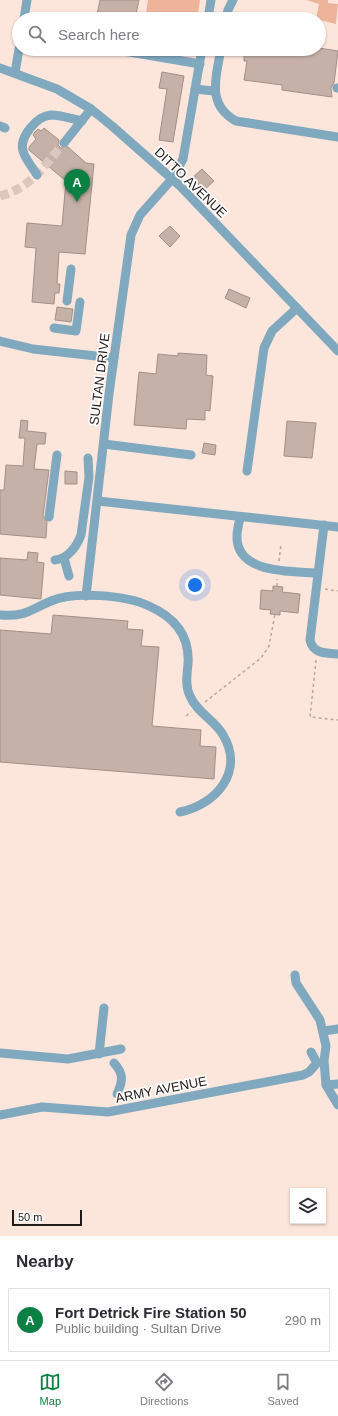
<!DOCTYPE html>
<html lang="en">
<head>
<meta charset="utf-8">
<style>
  :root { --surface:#fff; --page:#f2f2f3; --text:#2b2b33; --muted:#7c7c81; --line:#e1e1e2; --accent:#0b8043 }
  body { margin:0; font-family:Helvetica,sans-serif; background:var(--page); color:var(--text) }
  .controls { position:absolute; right:12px; bottom:12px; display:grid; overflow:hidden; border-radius:0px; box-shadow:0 1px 3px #0004 }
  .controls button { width:36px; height:36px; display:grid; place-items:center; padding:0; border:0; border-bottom:1px solid var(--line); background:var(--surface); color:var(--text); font:20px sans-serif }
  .scale { position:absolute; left:12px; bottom:10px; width:70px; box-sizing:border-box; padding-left:4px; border:2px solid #221a17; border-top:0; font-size:11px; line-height:14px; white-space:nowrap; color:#221a17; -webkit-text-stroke:3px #fff; paint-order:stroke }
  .you { position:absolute; left:195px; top:585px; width:14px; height:14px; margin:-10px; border:3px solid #fff; border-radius:50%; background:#1a73e8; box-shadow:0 0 0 6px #1a73e833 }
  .badge { display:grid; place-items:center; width:26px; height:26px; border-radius:50%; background:var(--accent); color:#fff; font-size:13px; font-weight:700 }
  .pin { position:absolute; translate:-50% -33px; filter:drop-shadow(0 1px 2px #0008) }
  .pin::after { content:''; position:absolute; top:21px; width:14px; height:12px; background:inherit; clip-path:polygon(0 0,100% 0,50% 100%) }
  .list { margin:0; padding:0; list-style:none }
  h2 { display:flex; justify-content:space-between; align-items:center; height:52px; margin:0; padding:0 16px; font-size:17px }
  h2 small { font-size:13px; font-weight:400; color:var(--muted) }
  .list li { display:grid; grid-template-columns:26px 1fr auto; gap:12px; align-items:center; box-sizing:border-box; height:64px; margin:0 8px 8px; padding:0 8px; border:1px solid var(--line); border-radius:0px }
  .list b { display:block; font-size:15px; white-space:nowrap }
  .list p { margin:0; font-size:13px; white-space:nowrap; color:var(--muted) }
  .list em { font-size:13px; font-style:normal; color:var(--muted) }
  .icon { flex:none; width:22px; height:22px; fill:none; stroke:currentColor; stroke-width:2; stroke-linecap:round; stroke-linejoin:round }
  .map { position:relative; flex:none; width:338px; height:1236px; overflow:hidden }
  .search { position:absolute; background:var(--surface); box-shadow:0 1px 3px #0004; left:12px; right:12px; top:12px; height:44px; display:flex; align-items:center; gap:10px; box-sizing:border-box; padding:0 14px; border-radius:22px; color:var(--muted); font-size:15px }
  .sheet { height:124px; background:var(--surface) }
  nav { display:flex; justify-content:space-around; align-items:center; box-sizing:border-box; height:56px; border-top:1px solid var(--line); background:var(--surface); font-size:11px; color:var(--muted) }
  nav a { display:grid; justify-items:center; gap:2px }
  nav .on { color:var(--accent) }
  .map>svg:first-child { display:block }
  .green { fill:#eeb49a }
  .building { fill:#c5b1a7; stroke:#a38f86 }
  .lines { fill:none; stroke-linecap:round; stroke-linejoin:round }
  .minor-tunnel { stroke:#dbc7be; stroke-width:9; stroke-dasharray:9 4.5; stroke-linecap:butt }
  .path { stroke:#b8a69e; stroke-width:1.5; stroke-dasharray:3 3; stroke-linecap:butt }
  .minor { stroke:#80a8bf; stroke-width:9 }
  .labels { text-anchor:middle; stroke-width:3.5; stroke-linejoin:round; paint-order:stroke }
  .street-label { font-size:13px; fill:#221a17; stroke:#fff }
</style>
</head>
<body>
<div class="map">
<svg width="338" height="1236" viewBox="0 0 338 1236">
  <rect width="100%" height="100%" fill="#fce6dc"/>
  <!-- green -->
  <g class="green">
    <path d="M148,0H200L197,19H145Z"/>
    <path d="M306,0H328V3L338,4L336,24L316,19L319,4Z"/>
  </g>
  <!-- building -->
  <g class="building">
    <path d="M100,0H139L135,19H96Z"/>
    <path d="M319,48L338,51L334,83L331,88L332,97L282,90V85L244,80L247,61H244V54L249,55V49Z"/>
    <path d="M162,72L184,76L173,142L159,140L167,89L159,88Z"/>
    <path d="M44,128L59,140L58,145L61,148L68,147L86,163L94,164L85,254L59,252L57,284H60L59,293H55L54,304L32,302L36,248L25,247L27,223L62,226L66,181L29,150V147L36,139L33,135L35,132L38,129L41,131Z"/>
    <path d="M202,169L214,181L204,190L192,178Z"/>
    <path d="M170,226L180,236L170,247L159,236Z"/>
    <path d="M229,289L250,298L246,308L225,298Z"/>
    <path d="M57,307L73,309L71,322L55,320Z"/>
    <path d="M178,353L207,355L206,375L213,376L210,411L205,410V420L187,419L186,429L134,425L139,372L156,374L158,354L178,356Z"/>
    <path d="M21,420L28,421L27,431L46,433L45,444H37L34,469L49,470L43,516L47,522L46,538L0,534V490H4L6,465L23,466L25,438H19Z"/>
    <path d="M287,421L316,423L312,458L284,456Z"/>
    <path d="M204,443L216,445L215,455L202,453Z"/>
    <path d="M65,471L77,472V484H65Z"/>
    <path d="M28,552L38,553L37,562L44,563L41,599L0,595V558L27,560Z"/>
    <path d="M273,586L283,587L282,592L300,594L298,613L280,611V615L270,614L271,610L260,609L261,590L273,591Z"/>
    <path d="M53,615L128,621L127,629L143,630L141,646L159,647L152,726L201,730L200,746L216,747L214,779L0,762V630L51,634Z"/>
  </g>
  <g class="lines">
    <!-- minor-tunnel -->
    <path class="minor-tunnel" d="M0,196C31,188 44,166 64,143"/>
    <!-- path -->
    <g class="path">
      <path d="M279,561L281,544"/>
      <path d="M277,586V579"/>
      <path d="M325,589L338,591"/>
      <path d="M316,660L310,717L338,720"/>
      <path d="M205,702L261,658L269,646L275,614"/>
      <path d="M186,716L191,712"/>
    </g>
    <!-- minor -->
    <g class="minor">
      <path d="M24,19L27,0"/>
      <path d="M208,19L211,0"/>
      <path d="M226,19L228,10L233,0"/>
      <path d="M112,49L200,64"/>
      <path d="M221,49C216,77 206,104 236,121L338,137"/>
      <path d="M0,68L57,89L91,109L112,126L179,185L338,351"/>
      <path d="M15,73L19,49"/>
      <path d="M337,88H338"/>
      <path d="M195,89L214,91"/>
      <path d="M0,126L5,128"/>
      <path d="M64,143L91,109"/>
      <path d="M37,175C33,168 25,159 23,151C19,137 37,116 51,115C61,115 73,119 82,121"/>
      <path d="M67,301L71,269"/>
      <path d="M54,328L76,331L80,302"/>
      <path d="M0,341L33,349L114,358"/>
      <path d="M104,444L191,455"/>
      <path d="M247,471L264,348L272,331L297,308"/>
      <path d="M98,501L338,527"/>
      <path d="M49,517L57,455"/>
      <path d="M240,518C239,523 237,530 237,536C236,574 291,571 317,573"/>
      <path d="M324,525L310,640C313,654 326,653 338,654"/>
      <path d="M64,558L69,576"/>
      <path d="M55,560C68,559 77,546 81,535L89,477L88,458"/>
      <path d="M86,596L109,394L131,235L140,215L172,179L183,159L202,49"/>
      <path d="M0,615C26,617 29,610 51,601C74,591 126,595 149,606C174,617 190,635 188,664C187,675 185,686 190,696C197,713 215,720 223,735C245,771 216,805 180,812"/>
      <path d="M295,975L296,983L320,1020L326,1046L324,1061L326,1085L338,1105"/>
      <path d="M324,1031L338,1029"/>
      <path d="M0,1053L68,1059L121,1049"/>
      <path d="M99,1054L104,1008"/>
      <path d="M114,1063C124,1074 123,1081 117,1094"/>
      <path d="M326,1085L338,1084"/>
      <path d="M0,1115L42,1107L108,1112L303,1075L309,1072L317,1063L311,1052"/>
    </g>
  </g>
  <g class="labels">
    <!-- street labels -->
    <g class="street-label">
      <text transform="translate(191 182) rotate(44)" y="5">DITTO AVENUE</text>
      <text transform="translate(99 379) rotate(-83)" y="5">SULTAN DRIVE</text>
      <text transform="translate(161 1089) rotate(-11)" y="5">ARMY AVENUE</text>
    </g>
  </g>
</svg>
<div class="controls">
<button><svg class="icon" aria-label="layers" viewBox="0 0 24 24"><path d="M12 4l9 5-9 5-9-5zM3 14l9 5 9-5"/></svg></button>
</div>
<div class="scale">50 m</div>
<div class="you"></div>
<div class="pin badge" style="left:77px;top:202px">A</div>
<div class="search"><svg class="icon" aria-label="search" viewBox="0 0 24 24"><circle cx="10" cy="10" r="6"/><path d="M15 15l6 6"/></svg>Search here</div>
</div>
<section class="sheet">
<h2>Nearby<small></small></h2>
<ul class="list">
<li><span class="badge">A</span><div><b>Fort Detrick Fire Station 50</b><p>Public building · Sultan Drive</p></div><em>290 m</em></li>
</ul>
</section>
<nav>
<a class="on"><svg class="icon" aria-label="map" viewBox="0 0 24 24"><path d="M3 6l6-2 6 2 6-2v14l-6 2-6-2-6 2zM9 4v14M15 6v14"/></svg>Map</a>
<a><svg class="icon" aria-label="directions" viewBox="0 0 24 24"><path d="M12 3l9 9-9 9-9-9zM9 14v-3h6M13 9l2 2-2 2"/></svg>Directions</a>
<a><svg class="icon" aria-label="saved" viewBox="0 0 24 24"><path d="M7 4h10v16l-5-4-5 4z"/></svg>Saved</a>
</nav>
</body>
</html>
